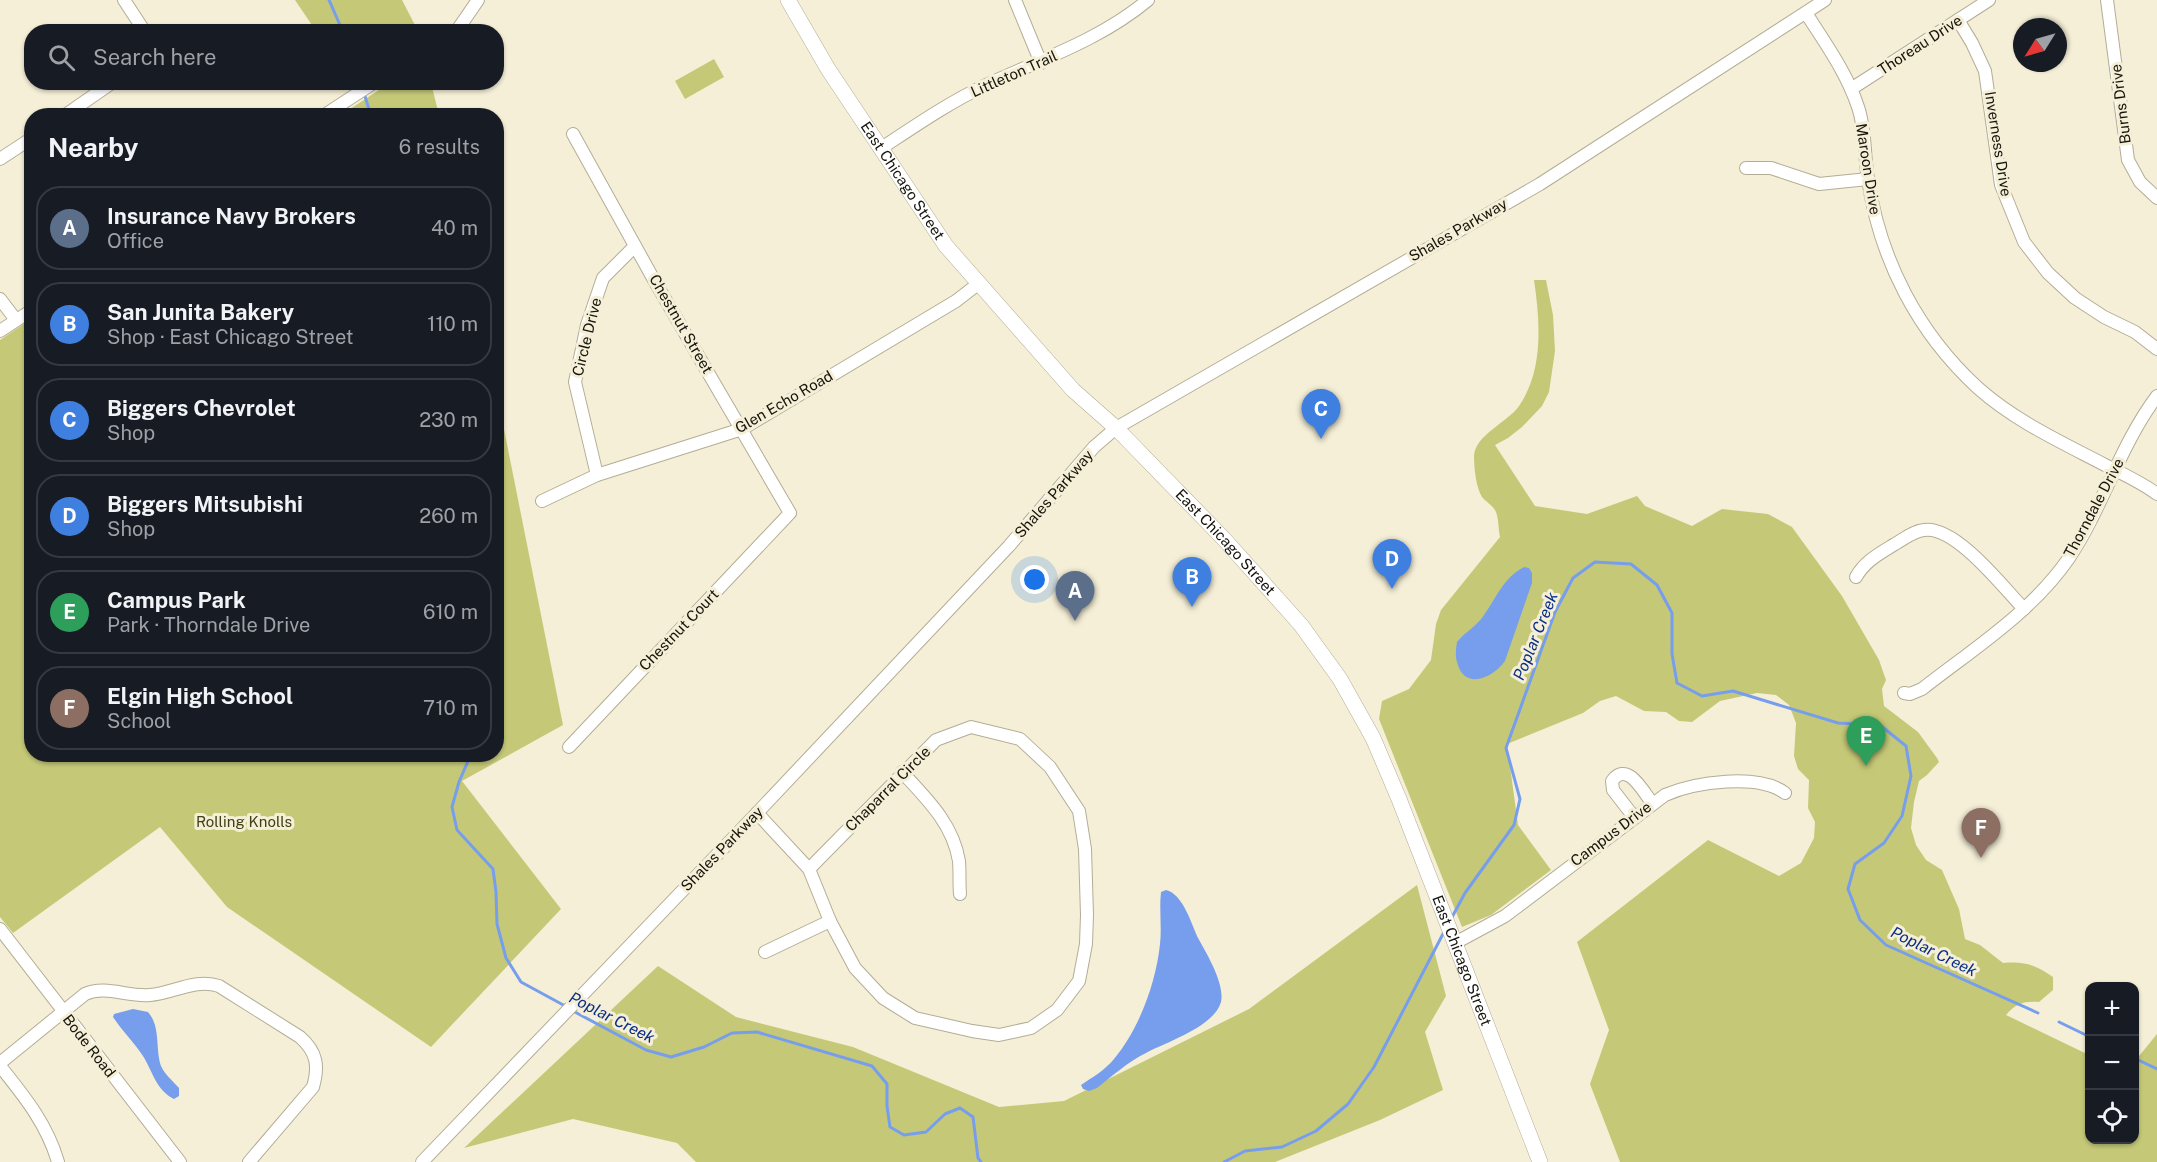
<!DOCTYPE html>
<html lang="en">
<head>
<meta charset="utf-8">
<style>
  :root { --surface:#171b24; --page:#242831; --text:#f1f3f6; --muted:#9ea1a6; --line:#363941; --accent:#60701c }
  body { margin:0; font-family:"Public Sans",sans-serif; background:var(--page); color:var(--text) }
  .controls { position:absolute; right:18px; bottom:18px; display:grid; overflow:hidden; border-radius:12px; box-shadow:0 2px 4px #0004 }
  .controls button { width:54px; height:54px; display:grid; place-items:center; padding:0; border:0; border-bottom:2px solid var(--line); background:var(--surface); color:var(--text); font:30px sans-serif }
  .compass { position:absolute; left:2013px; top:18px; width:54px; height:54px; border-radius:50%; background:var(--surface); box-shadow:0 2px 4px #0004; rotate:233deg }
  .you { position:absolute; left:1035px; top:580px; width:21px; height:21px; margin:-15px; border:4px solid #fff; border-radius:50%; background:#1a73e8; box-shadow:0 0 0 9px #1a73e833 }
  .badge { display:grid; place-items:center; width:39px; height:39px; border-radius:50%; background:var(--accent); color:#fff; font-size:20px; font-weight:700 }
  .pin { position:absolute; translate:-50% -50px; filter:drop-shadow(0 2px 3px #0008) }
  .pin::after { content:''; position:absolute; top:32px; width:21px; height:18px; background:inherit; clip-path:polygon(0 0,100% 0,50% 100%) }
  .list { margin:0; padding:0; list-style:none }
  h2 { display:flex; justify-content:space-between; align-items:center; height:78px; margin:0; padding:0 24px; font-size:26px }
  h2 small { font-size:20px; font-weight:400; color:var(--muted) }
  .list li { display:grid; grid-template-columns:39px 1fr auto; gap:18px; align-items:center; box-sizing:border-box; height:84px; margin:0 12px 12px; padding:0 12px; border:2px solid var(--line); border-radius:24px }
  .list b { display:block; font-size:22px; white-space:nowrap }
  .list p { margin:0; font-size:20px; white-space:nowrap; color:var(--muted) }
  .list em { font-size:20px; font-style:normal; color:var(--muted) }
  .icon { flex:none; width:33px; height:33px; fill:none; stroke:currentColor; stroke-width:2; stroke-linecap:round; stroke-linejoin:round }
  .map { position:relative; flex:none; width:2157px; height:1162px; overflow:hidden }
  .search { position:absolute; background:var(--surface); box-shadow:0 2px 4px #0004; left:24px; top:24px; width:480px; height:66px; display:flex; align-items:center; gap:15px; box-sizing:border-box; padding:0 21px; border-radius:24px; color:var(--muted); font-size:22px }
  .panel { position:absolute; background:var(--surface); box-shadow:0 2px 4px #0004; left:24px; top:108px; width:480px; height:654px; border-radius:24px }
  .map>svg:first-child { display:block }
  .green { fill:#c5c977 }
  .water { fill:#779eed }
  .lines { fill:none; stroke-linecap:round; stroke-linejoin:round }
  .stream { stroke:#779eed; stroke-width:3 }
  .minor-casing { stroke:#b3ad96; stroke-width:14 }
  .major-casing { stroke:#b3ad96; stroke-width:16 }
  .minor { stroke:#fff; stroke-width:12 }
  .major { stroke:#fff; stroke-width:15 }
  .labels { text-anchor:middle; stroke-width:6; stroke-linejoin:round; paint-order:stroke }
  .street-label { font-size:15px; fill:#15130b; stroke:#f5efd7 }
  .park-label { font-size:15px; fill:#404117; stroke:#f5efd7 }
  .water-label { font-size:16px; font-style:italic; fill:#082e87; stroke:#f5efd7 }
</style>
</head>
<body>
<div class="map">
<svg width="2157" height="1162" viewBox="0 0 2157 1162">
  <rect width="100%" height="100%" fill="#f5efd7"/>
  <!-- green -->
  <g class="green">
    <path d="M295,0H402L418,31H316Z"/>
    <path d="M714,59L724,77L685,99L675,81Z"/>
    <path d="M391,82L431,83L439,115H341Z"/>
    <path d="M1534,280H1546L1553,315L1555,351L1549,392L1542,406L1522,427L1508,438L1495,445L1535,506L1587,514L1637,496L1645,506L1692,526L1722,509L1768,514L1792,527L1842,596L1879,660L1886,680L1882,689L1884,706L1918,732L1937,758L1939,762L1927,775L1919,781L1914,802L1911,828L1916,845L1926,860L1942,870L1959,909L1965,939L1980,945L2003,963C2025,961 2035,965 2053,977V990L2039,1002C2025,1001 2016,1003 2006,1015L2089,1055L2090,1140H2134L2135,1061L2157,1034V1162H1620L1590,1084L1609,1030L1577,942L1708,840L1779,876L1801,863L1814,838L1815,822L1808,808L1809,780L1798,769L1794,756L1796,723L1789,705L1776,695L1757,693L1720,701L1692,722L1679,721L1666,712L1644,711L1616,696L1600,701L1583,713L1507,744L1518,825L1551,870L1491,915L1462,927L1379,719L1382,701L1409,689L1431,660L1436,624L1441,610L1500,537C1498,529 1499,517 1495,510C1492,505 1485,501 1482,497C1476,488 1474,467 1474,456C1475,435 1508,422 1519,406C1544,370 1540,321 1534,280Z"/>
    <path d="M31,319L32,754H496L497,394L563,725L462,781L561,909L431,1047L227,907L160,827L13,933L0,917V340Z"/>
    <path d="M1417,885L1446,996L1425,1032L1443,1090L1380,1120L1275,1162H696L677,1143L573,1119L464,1148L658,966L736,1017L853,1047L999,1107L1064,1101L1249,1009Z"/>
  </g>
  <!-- water -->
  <g class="water">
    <path d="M1524,567L1529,568L1532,573V583L1505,661C1493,678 1464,691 1457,662C1455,656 1456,648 1457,642C1465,632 1477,626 1484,615C1497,597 1503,578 1524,567Z"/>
    <path d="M1166,890C1183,894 1191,923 1198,938C1207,954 1225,984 1221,1002C1214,1027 1166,1042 1146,1053C1128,1062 1112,1076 1097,1088L1089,1091L1083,1089L1081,1085C1093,1077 1105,1070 1114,1059C1139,1029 1156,983 1160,944C1162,927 1159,909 1161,892Z"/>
    <path d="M133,1009L148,1012C161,1027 155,1048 161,1066C165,1075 173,1081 179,1088V1096L174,1099C156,1090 153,1072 143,1056C134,1042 122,1031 113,1017L114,1014Z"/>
  </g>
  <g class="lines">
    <!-- stream -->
    <g class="stream">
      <path d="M329,0L343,32"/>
      <path d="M364,93L371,116"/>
      <path d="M471,754L459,782L452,807L457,830L493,869L496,892L497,924L506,958L521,982L567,1007"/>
      <path d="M1451,919L1465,893L1514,825L1520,799L1506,748L1555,612L1573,578L1595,562L1631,564L1657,585L1672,613V654L1677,683L1702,696L1733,691L1838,723L1880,725L1906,746L1911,776L1902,816L1884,843L1855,864L1848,889L1860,920L1886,945L2038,1013"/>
      <path d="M573,1011L646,1050L671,1057L704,1047L732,1033L757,1032L872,1066L887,1084V1106L890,1127L904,1135L926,1132L945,1114L960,1108L973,1117L978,1158L981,1162"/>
      <path d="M2059,1022L2090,1037"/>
      <path d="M2134,1058L2157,1069"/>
      <path d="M1224,1162L1245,1151L1282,1147L1316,1131L1348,1104L1374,1067L1445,930"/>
    </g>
    <!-- minor casing -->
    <g class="minor-casing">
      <g id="minor">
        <path d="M124,0L145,32"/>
        <path d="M1015,0L1041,63"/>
        <path d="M2107,0L2128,160L2140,182L2157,198"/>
        <path d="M1806,13C1825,43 1847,73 1858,107C1866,130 1864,156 1868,179C1880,260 1918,333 1978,388C2015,421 2061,442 2105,465C2123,474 2141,482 2157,494"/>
        <path d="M1958,20L1972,43L1985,71L2001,185L2024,242L2048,273L2075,298L2104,317L2135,332L2157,349"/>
        <path d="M454,32L458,29L478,0"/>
        <path d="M1851,89L1989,0"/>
        <path d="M64,116L113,82"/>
        <path d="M323,116L375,82"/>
        <path d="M880,149C915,126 948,103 986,85C1042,59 1100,40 1148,0"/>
        <path d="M0,159L32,138"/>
        <path d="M1746,168H1771L1819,184L1868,179"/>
        <path d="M0,299L16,320"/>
        <path d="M0,331L32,310"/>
        <path d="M597,475L575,382L587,325L603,278L635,246"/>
        <path d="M542,501L597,475L742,429L956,301L978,284"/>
        <path d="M1856,577C1865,561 1879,554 1895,544C1904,539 1913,531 1924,530C1955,525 2003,587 2024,609"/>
        <path d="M1904,693L1910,694L1922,689C1973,649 2032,612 2069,558C2103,507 2120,445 2157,396"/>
        <path d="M971,727L1020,739L1050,767L1079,811L1085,849L1087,915L1086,944L1079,981L1057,1010L1031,1028L999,1035L972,1031L915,1018L883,998L855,968L830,921L809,869L936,740Z"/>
        <path d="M569,747L790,513L654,280L573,134"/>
        <path d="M902,772C927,799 953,824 959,861C960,872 959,883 960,894"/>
        <path d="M757,813L809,869"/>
        <path d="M1634,817L1613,790L1612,781C1627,760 1643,791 1652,803"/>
        <path d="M0,929L180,1162"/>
        <path d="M1455,943L1505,916L1665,795C1695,782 1758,773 1785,793"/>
        <path d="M765,952L830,921"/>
        <path d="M0,1063L85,994C106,985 127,997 150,995C173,993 196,978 219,986L300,1037C317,1052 319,1066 313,1087L249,1162"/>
        <path d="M0,1066C24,1096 47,1124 58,1162"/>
        <path d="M422,1162L757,813L1009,546L1094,447L1116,428L1540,184L1825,0"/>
      </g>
    </g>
    <!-- major casing -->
    <g class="major-casing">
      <g id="major">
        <path id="s1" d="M788,0L828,69L946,246L1073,390L1116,428L1224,539L1301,625L1340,679L1373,738L1399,799L1540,1162"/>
      </g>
    </g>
    <!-- minor -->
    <use href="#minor" class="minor"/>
    <!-- major -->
    <use href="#major" class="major"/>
  </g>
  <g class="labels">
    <!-- street labels -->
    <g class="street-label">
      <text transform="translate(1920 45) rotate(-33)" y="5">Thoreau Drive</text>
      <text transform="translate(1014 74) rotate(-24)" y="5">Littleton Trail</text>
      <text transform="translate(2121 104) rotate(-97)" y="5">Burns Drive</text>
      <text transform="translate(1998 144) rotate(81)" y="5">Inverness Drive</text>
      <text transform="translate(1868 169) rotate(81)" y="5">Maroon Drive</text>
      <text dy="5" stroke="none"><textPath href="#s1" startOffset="214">East Chicago Street</textPath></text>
      <text transform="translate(1458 230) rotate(-30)" y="5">Shales Parkway</text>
      <text transform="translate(681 324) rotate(60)" y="5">Chestnut Street</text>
      <text transform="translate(587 337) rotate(-76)" y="5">Circle Drive</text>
      <text transform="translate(784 402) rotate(-30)" y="5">Glen Echo Road</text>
      <text transform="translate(1054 494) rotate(-49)" y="5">Shales Parkway</text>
      <text transform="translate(2094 508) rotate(-62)" y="5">Thorndale Drive</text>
      <text dy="5" stroke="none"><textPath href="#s1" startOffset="700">East Chicago Street</textPath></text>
      <text transform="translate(679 630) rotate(-46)" y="5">Chestnut Court</text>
      <text transform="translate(888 789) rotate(-45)" y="5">Chaparral Circle</text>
      <text transform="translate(1611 834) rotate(-37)" y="5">Campus Drive</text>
      <text transform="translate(722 849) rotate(-46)" y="5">Shales Parkway</text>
      <text dy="5" stroke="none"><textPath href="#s1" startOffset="1186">East Chicago Street</textPath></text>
      <text transform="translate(89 1046) rotate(52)" y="5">Bode Road</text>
    </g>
    <!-- park labels -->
    <g class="park-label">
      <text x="244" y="827">Rolling Knolls</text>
    </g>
    <!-- water labels -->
    <g class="water-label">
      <text transform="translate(1535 636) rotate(-68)" y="6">Poplar Creek</text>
      <text transform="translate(1934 951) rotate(26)" y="6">Poplar Creek</text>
      <text transform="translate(612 1017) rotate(27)" y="6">Poplar Creek</text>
    </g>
  </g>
</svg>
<div class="controls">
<button>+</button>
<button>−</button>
<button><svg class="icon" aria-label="locate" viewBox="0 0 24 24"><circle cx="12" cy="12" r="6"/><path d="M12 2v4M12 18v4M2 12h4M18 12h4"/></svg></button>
</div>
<svg class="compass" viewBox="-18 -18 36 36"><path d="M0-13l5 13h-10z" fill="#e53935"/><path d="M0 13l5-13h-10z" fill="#9ea1a6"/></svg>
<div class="you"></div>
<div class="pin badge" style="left:1075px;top:621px;background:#5c6f8a">A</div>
<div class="pin badge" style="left:1192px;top:607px;background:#3f7fe0">B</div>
<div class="pin badge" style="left:1321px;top:439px;background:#3f7fe0">C</div>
<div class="pin badge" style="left:1392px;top:589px;background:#3f7fe0">D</div>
<div class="pin badge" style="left:1866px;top:766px;background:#2e9e5b">E</div>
<div class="pin badge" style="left:1981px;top:858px;background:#8d6e63">F</div>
<div class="search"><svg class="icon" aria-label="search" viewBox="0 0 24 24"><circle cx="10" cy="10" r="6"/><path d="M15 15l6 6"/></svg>Search here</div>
<section class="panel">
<h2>Nearby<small>6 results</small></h2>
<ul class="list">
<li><span class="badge" style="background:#5c6f8a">A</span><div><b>Insurance Navy Brokers</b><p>Office</p></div><em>40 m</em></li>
<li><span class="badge" style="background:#3f7fe0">B</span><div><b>San Junita Bakery</b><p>Shop · East Chicago Street</p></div><em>110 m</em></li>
<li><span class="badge" style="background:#3f7fe0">C</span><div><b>Biggers Chevrolet</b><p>Shop</p></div><em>230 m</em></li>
<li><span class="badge" style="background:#3f7fe0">D</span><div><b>Biggers Mitsubishi</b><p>Shop</p></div><em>260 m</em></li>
<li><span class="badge" style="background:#2e9e5b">E</span><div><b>Campus Park</b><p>Park · Thorndale Drive</p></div><em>610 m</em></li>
<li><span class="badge" style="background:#8d6e63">F</span><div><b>Elgin High School</b><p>School</p></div><em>710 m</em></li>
</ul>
</section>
</div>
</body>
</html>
